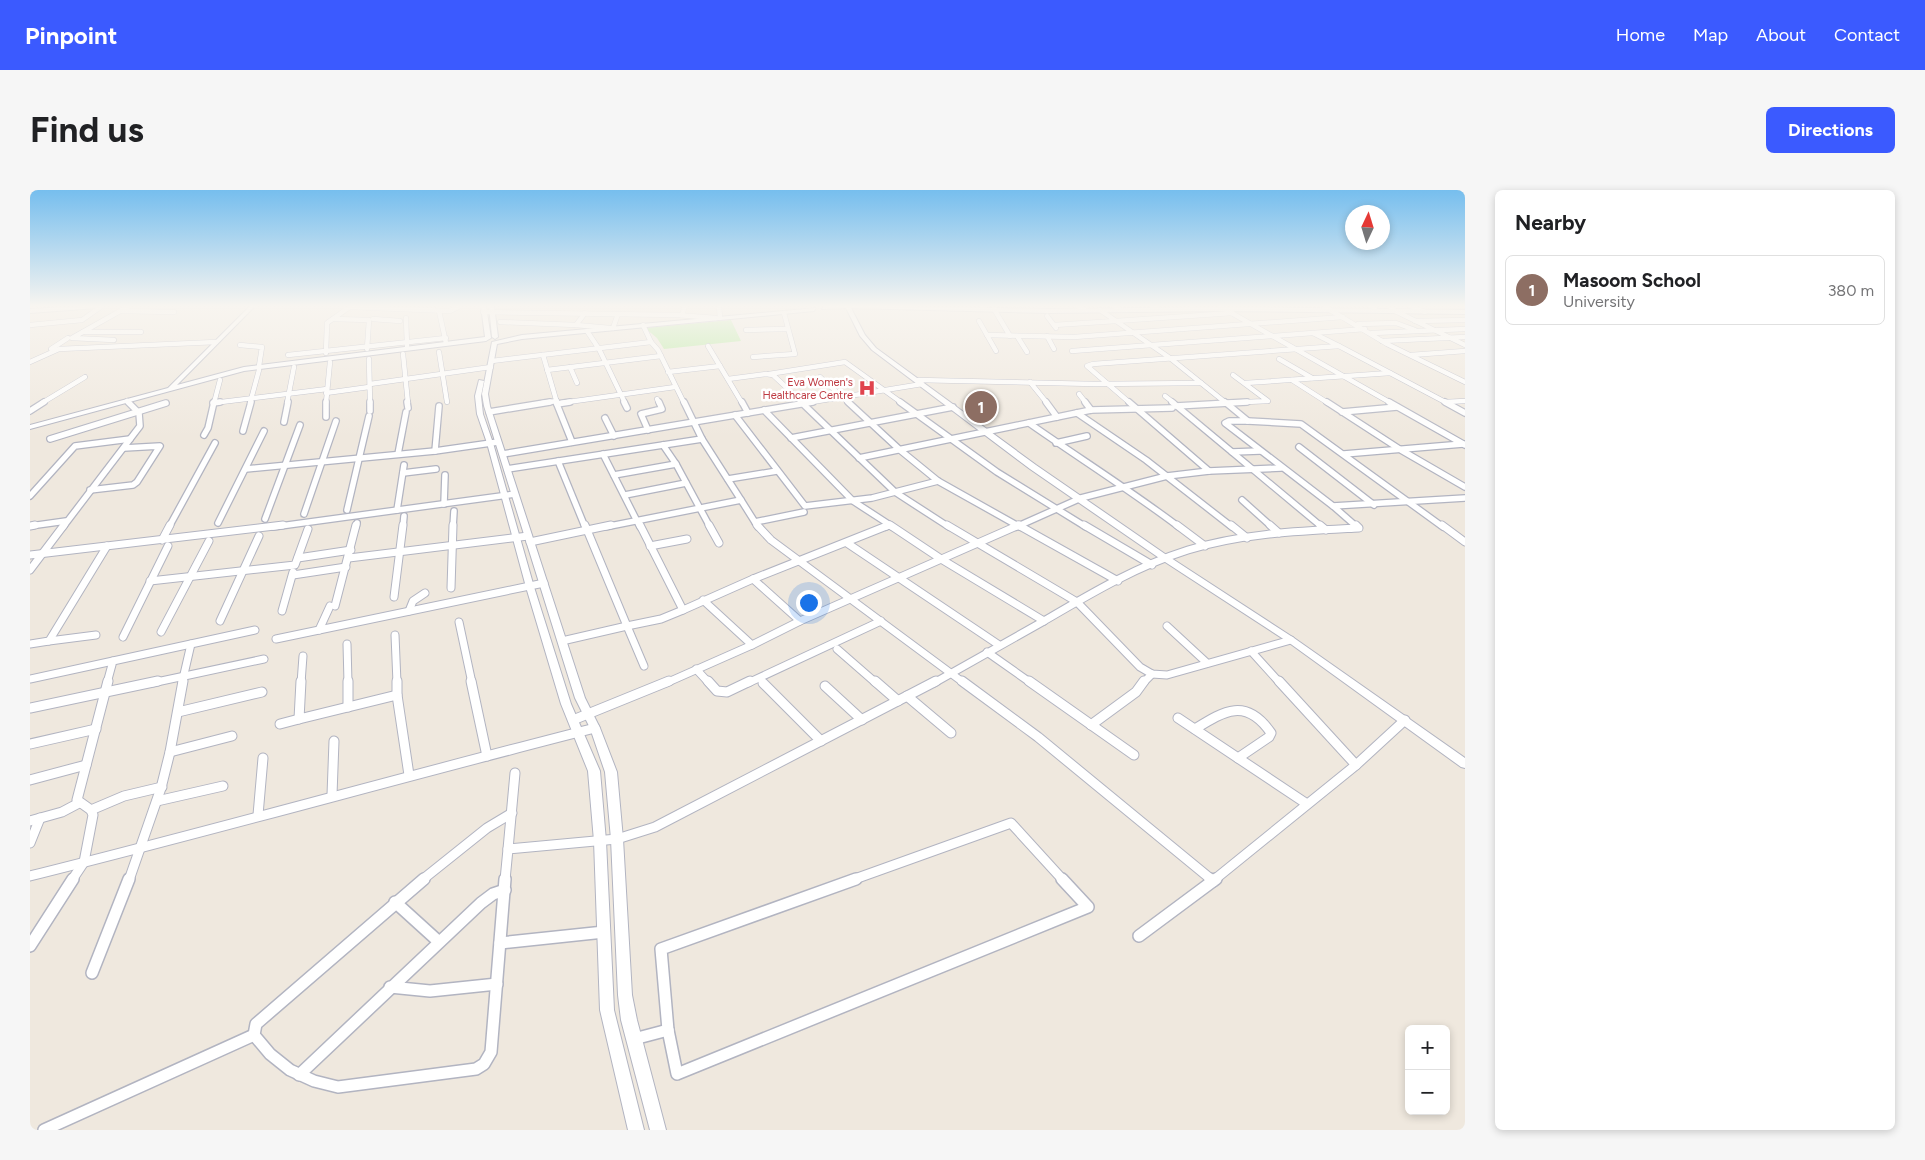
<!DOCTYPE html>
<html lang="en">
<head>
<meta charset="utf-8">
<style>
  :root { --surface:#fff; --page:#f6f6f6; --text:#202124; --muted:#757577; --line:#e0e0e0; --accent:#3b5aff }
  body { margin:0; font-family:Figtree,sans-serif; background:var(--page); color:var(--text) }
  .controls { position:absolute; right:15px; bottom:15px; display:grid; overflow:hidden; border-radius:8px; box-shadow:0 2px 8px #0003 }
  .controls button { width:45px; height:45px; display:grid; place-items:center; padding:0; border:0; border-bottom:1px solid var(--line); background:var(--surface); color:var(--text); font:25px sans-serif }
  .compass { position:absolute; left:1315px; top:15px; width:45px; height:45px; border-radius:50%; background:var(--surface); box-shadow:0 2px 8px #0003; rotate:4deg }
  .you { position:absolute; left:778px; top:412px; width:18px; height:18px; margin:-12px; border:4px solid #fff; border-radius:50%; background:#1a73e8; box-shadow:0 0 0 8px #1a73e833 }
  .badge { display:grid; place-items:center; width:32px; height:32px; border-radius:50%; background:var(--accent); color:#fff; font-size:16px; font-weight:700 }
  .pin { position:absolute; translate:-50% -50%; border:2px solid #fff; box-shadow:0 1px 5px #0006 }
  .list { margin:0; padding:0; list-style:none }
  h2 { display:flex; justify-content:space-between; align-items:center; height:65px; margin:0; padding:0 20px; font-size:21px }
  h2 small { font-size:16px; font-weight:400; color:var(--muted) }
  .list li { display:grid; grid-template-columns:32px 1fr auto; gap:15px; align-items:center; box-sizing:border-box; height:70px; margin:0 10px 10px; padding:0 10px; border:1px solid var(--line); border-radius:8px }
  .list b { display:block; font-size:19px; white-space:nowrap }
  .list p { margin:0; font-size:16px; white-space:nowrap; color:var(--muted) }
  .list em { font-size:16px; font-style:normal; color:var(--muted) }
  .map { position:relative; flex:none; width:1435px; height:940px; overflow:hidden; border-radius:8px }
  header { display:flex; align-items:center; gap:30px; box-sizing:border-box; height:70px; padding:0 25px; background:var(--accent); color:#fff }
  header strong { font-size:24px }
  nav { display:flex; gap:28px; margin-inline-start:auto; font-size:18px }
  .intro { display:flex; align-items:center; justify-content:space-between; box-sizing:border-box; height:120px; padding:0 30px }
  h1 { margin:0; font-size:35px }
  .button { padding:12px 22px; border-radius:8px; background:var(--accent); color:#fff; font-size:18px; font-weight:700 }
  main { display:flex; gap:30px; padding:0 30px }
  aside { flex:1; background:var(--surface); border-radius:8px; box-shadow:0 2px 8px #0003 }
  .map>svg:first-child { display:block }
  .green { fill:#b1e998 }
  .lines { fill:none; stroke-linecap:round; stroke-linejoin:round }
  .minor-far4-casing { stroke:#b2b4c1; stroke-width:5.5 }
  .minor-far3-casing { stroke:#b2b4c1; stroke-width:8 }
  .minor-far2-casing { stroke:#b2b4c1; stroke-width:9 }
  .minor-far1-casing { stroke:#b2b4c1; stroke-width:11 }
  .minor-casing { stroke:#b2b4c1; stroke-width:14 }
  .tertiary-casing { stroke:#b2b4c1; stroke-width:2 }
  .minor-far4 { stroke:#fff; stroke-width:4.5 }
  .minor-far3 { stroke:#fff; stroke-width:5.5 }
  .minor-far2 { stroke:#fff; stroke-width:7 }
  .minor-far1 { stroke:#fff; stroke-width:9 }
  .minor { stroke:#fff; stroke-width:11 }
  .tertiary { fill:#fff; fill-rule:evenodd }
  .labels { text-anchor:middle; stroke-width:5; stroke-linejoin:round; paint-order:stroke }
  .far-health-label { font-size:11px; fill:#be3a42; stroke:#fff; text-anchor:end }
</style>
</head>
<body>
<header>
<strong>Pinpoint</strong>
<nav><a>Home</a><a>Map</a><a>About</a><a>Contact</a></nav>
</header>
<div class="intro"><h1>Find us</h1><a class="button">Directions</a></div>
<main>
<div class="map">
<svg width="1435" height="940" viewBox="0 0 1435 940">
  <rect width="100%" height="100%" fill="#efe8de"/>
  <!-- green -->
  <path class="green" d="M701,130L711,151L634,159L627,148L615,138Z"/>
  <g class="lines">
    <!-- minor-far4 casing -->
    <g class="minor-far4-casing">
      <g id="minor-far4">
        <path d="M689,116L690,128"/>
        <path d="M953,116L955,117"/>
        <path d="M1048,116L1054,119"/>
        <path d="M1084,116L1089,118"/>
        <path d="M1122,116L1127,118"/>
        <path d="M1161,116L1163,117"/>
        <path d="M1340,116L1345,118"/>
        <path d="M1380,116L1395,122"/>
        <path d="M320,117L420,121L430,116"/>
        <path d="M1191,117L1361,213"/>
        <path d="M1295,117L1357,154L1435,192"/>
        <path d="M964,119L980,146"/>
        <path d="M1361,119L1435,155"/>
        <path d="M91,121L144,122"/>
        <path d="M409,121L416,153"/>
        <path d="M453,122L647,125L686,128"/>
        <path d="M652,125L655,116"/>
        <path d="M1017,126L1026,138"/>
        <path d="M376,128L377,156"/>
        <path d="M303,129L339,130L337,159"/>
        <path d="M343,129L370,131"/>
        <path d="M949,131L966,161"/>
        <path d="M1385,131L1435,130"/>
        <path d="M470,132L546,135L555,123"/>
        <path d="M1328,134L1366,133L1385,140"/>
        <path d="M0,135L52,130L72,116"/>
        <path d="M546,135L580,138"/>
        <path d="M613,135L621,152"/>
        <path d="M1024,135L1086,131L1070,120"/>
        <path d="M583,138L588,124"/>
        <path d="M716,140L758,139"/>
        <path d="M557,141L569,159L595,213"/>
        <path d="M53,142H111"/>
        <path d="M1342,143L1435,139"/>
        <path d="M957,145L1044,147L1313,127"/>
        <path d="M987,146L997,162"/>
        <path d="M1017,146L1024,159"/>
        <path d="M84,150L42,148L99,116"/>
        <path d="M1352,151L1435,147"/>
        <path d="M210,155L232,157L229,176"/>
        <path d="M678,156L712,213"/>
        <path d="M1309,156L1417,213"/>
        <path d="M21,159L38,148"/>
        <path d="M1042,161L1335,139"/>
        <path d="M409,162L417,212"/>
        <path d="M296,163L297,133L321,116"/>
        <path d="M373,164L378,213"/>
        <path d="M258,165L416,148"/>
        <path d="M513,165L527,213"/>
        <path d="M1381,165L1435,161"/>
        <path d="M723,167L765,164L754,123"/>
        <path d="M339,169L340,213"/>
        <path d="M1249,169L1282,188"/>
        <path d="M462,171L621,152L628,160L654,213"/>
        <path d="M0,172L29,159L186,152"/>
        <path d="M540,177L547,193"/>
        <path d="M517,180L631,166"/>
        <path d="M638,182L690,176"/>
        <path d="M739,184L815,172L872,213"/>
        <path d="M790,187L819,213"/>
        <path d="M698,189L736,184L743,185L773,213"/>
        <path d="M888,190L1065,194L1171,193"/>
        <path d="M1262,190L1298,213"/>
        <path d="M1000,192L1017,213"/>
        <path d="M1215,193L1360,183"/>
        <path d="M340,194L461,177"/>
        <path d="M296,203L339,197"/>
        <path d="M1049,204L1056,213"/>
        <path d="M1135,206L1144,213"/>
        <path d="M627,209L629,213"/>
        <path d="M97,211L99,213"/>
        <path d="M1415,212L1435,211"/>
        <path d="M12,213L55,187"/>
        <path d="M183,213L297,199"/>
        <path d="M184,213L190,190"/>
        <path d="M220,213L229,180"/>
        <path d="M257,213L264,177"/>
        <path d="M296,213L300,172"/>
        <path d="M512,213L527,211"/>
        <path d="M531,213L645,197"/>
        <path d="M776,213L892,194"/>
        <path d="M1100,213L1057,176L1063,174L1309,156L1283,143"/>
        <path d="M1194,213L1238,211L1203,185"/>
        <path d="M1196,213L1140,168L1086,131L1202,123"/>
      </g>
    </g>
    <!-- minor-far3 casing -->
    <g class="minor-far3-casing">
      <g id="minor-far3">
        <path d="M296,212V227"/>
        <path d="M340,212V221"/>
        <path d="M377,212L378,218"/>
        <path d="M526,212L542,252"/>
        <path d="M594,212L597,218"/>
        <path d="M654,212L672,249L711,310"/>
        <path d="M712,212L718,223"/>
        <path d="M771,212L865,302L919,337"/>
        <path d="M818,212L870,260L908,291L990,337"/>
        <path d="M870,212L967,282L1056,337"/>
        <path d="M1016,212L1027,227"/>
        <path d="M1055,212L1061,220"/>
        <path d="M1099,212L1179,281L1251,278"/>
        <path d="M1142,212L1202,262L1230,261"/>
        <path d="M1195,212L1218,231H1199L1195,233L1303,316L1435,308"/>
        <path d="M1297,212L1371,260L1435,297"/>
        <path d="M1359,212L1435,255"/>
        <path d="M1415,212L1435,223"/>
        <path d="M183,213L190,212"/>
        <path d="M527,214L540,212"/>
        <path d="M1146,216L1217,212"/>
        <path d="M734,220L823,311L860,335L856,337"/>
        <path d="M0,221L14,212"/>
        <path d="M459,222L520,212"/>
        <path d="M1312,222L1367,217"/>
        <path d="M1047,223L1116,270L1202,337"/>
        <path d="M705,225L775,316L842,308L908,291"/>
        <path d="M575,228L584,246"/>
        <path d="M1218,231L1271,234L1413,337"/>
        <path d="M254,232L258,212"/>
        <path d="M999,233C1049,268 1100,300 1149,337"/>
        <path d="M618,240L611,224L632,219L629,212"/>
        <path d="M213,241L221,212"/>
        <path d="M174,245L178,238L184,212"/>
        <path d="M761,248L923,217"/>
        <path d="M20,249L136,213"/>
        <path d="M1026,253L1057,246"/>
        <path d="M633,255L646,274L680,337"/>
        <path d="M1269,257L1344,315"/>
        <path d="M405,261L409,216"/>
        <path d="M1202,262L1292,337"/>
        <path d="M368,264L376,222"/>
        <path d="M473,264L783,212"/>
        <path d="M573,264L610,337"/>
        <path d="M1314,264L1433,254"/>
        <path d="M829,268L1061,220L1142,218"/>
        <path d="M528,271L555,337"/>
        <path d="M216,279L405,261L468,252"/>
        <path d="M477,279L672,249"/>
        <path d="M373,283L406,279"/>
        <path d="M584,285L646,274"/>
        <path d="M698,289L747,281"/>
        <path d="M60,300L103,295L107,292L130,256L94,258"/>
        <path d="M595,305L656,293"/>
        <path d="M0,306L45,256L100,249"/>
        <path d="M1212,310L1242,337"/>
        <path d="M414,314L415,285"/>
        <path d="M1303,316L1327,337"/>
        <path d="M317,320L339,226"/>
        <path d="M367,320L374,275"/>
        <path d="M274,324L306,231"/>
        <path d="M235,329L270,235"/>
        <path d="M725,332L774,322"/>
        <path d="M188,333L234,241"/>
        <path d="M860,335L862,337"/>
        <path d="M0,336L36,331"/>
        <path d="M33,337L110,236L109,223L98,212"/>
        <path d="M139,337L185,253"/>
        <path d="M243,337L485,304"/>
        <path d="M326,337L327,333"/>
        <path d="M373,337L374,326"/>
        <path d="M423,337L424,321"/>
        <path d="M575,337L711,310L728,337"/>
        <path d="M986,337L1051,308L1137,286L1179,281"/>
      </g>
    </g>
    <!-- minor-far2 casing -->
    <g class="minor-far2-casing">
      <g id="minor-far2">
        <path d="M610,335L653,420L723,389L859,335"/>
        <path d="M679,335L689,353"/>
        <path d="M727,335L741,350L934,493"/>
        <path d="M860,335L911,369L1014,431L904,493"/>
        <path d="M917,335L1047,412L1110,477L1122,484L1137,485L1261,450"/>
        <path d="M988,335L1088,391"/>
        <path d="M1054,335L1122,375"/>
        <path d="M1147,335L1175,356"/>
        <path d="M1201,335L1217,348"/>
        <path d="M1240,335L1249,343"/>
        <path d="M1290,335L1296,340"/>
        <path d="M1412,335L1435,352"/>
        <path d="M0,336L5,335"/>
        <path d="M132,350L140,335"/>
        <path d="M500,352L581,335"/>
        <path d="M817,353L969,455"/>
        <path d="M620,356L657,349"/>
        <path d="M0,365L253,335"/>
        <path d="M268,368L321,360"/>
        <path d="M319,368L498,346"/>
        <path d="M0,380L34,335"/>
        <path d="M263,385L316,377"/>
        <path d="M723,389L770,431"/>
        <path d="M120,391L265,375L278,339"/>
        <path d="M421,398L423,335"/>
        <path d="M364,407L373,335"/>
        <path d="M673,410L722,455L770,431L989,335"/>
        <path d="M305,416L326,335"/>
        <path d="M252,421L263,382"/>
        <path d="M379,421L383,411L395,403"/>
        <path d="M190,431L229,346"/>
        <path d="M1014,431C1060,404 1107,376 1158,360C1213,343 1272,341 1329,338L1326,335"/>
        <path d="M429,432L442,493"/>
        <path d="M1137,436L1177,473"/>
        <path d="M289,440L300,416"/>
        <path d="M131,442L179,351"/>
        <path d="M365,445L367,493"/>
        <path d="M93,447L138,356"/>
        <path d="M246,449L514,393"/>
        <path d="M19,451L66,445"/>
        <path d="M532,451L597,436L555,335"/>
        <path d="M0,454L19,451L77,356"/>
        <path d="M317,454L318,493"/>
        <path d="M807,459L846,493"/>
        <path d="M1221,461L1250,493"/>
        <path d="M957,462L1001,493"/>
        <path d="M614,476L597,436L631,429L653,420"/>
        <path d="M666,479L679,493"/>
        <path d="M0,489L83,471"/>
        <path d="M77,493L83,471L225,440"/>
        <path d="M122,493L234,469"/>
        <path d="M152,493L161,454"/>
        <path d="M271,493L273,466"/>
        <path d="M636,493L722,455"/>
        <path d="M718,493L851,431"/>
        <path d="M1113,493L1122,484"/>
      </g>
    </g>
    <!-- minor-far1 casing -->
    <g class="minor-far1-casing">
      <g id="minor-far1">
        <path d="M271,491L269,529L367,505L379,585"/>
        <path d="M318,491V517"/>
        <path d="M367,491V505"/>
        <path d="M441,491L457,566"/>
        <path d="M678,491L687,501L697,502L720,491"/>
        <path d="M845,491L868,511"/>
        <path d="M932,491L1008,547L1182,690"/>
        <path d="M999,491L1104,565"/>
        <path d="M1249,491L1326,575"/>
        <path d="M733,493L791,551"/>
        <path d="M795,496L832,530"/>
        <path d="M877,506L921,543"/>
        <path d="M0,518L128,491"/>
        <path d="M148,522L232,502"/>
        <path d="M1148,528L1277,614"/>
        <path d="M543,530L639,491"/>
        <path d="M250,534L269,529"/>
        <path d="M1061,535L1106,502L1114,491"/>
        <path d="M1165,539C1194,521 1216,507 1241,543L1239,547L1208,568"/>
        <path d="M0,554L66,539"/>
        <path d="M140,562L202,546"/>
        <path d="M0,590L56,575"/>
        <path d="M302,605L304,551"/>
        <path d="M127,611L193,596"/>
        <path d="M61,620L94,606L132,597"/>
        <path d="M228,625L233,568"/>
        <path d="M0,631L32,622L49,613"/>
        <path d="M0,653L10,628"/>
        <path d="M478,659L485,583"/>
        <path d="M0,686C189,639 376,586 565,538"/>
        <path d="M42,690L54,672L63,625L61,620L47,610L78,491"/>
        <path d="M99,690L131,598L140,562L153,491"/>
        <path d="M392,690L457,638L482,623"/>
        <path d="M475,690L478,659L587,649L625,637L906,491"/>
        <path d="M822,690L981,633L1033,690"/>
        <path d="M1184,690L1326,575L1375,530"/>
      </g>
    </g>
    <!-- minor casing -->
    <g class="minor-casing">
      <g id="minor">
        <path d="M394,689L226,834L224,845L240,864L260,880L284,891L308,897L446,879L454,874L461,862L475,689"/>
        <path d="M1180,689L1183,691L1186,689"/>
        <path d="M365,712L408,751"/>
        <path d="M1109,746L1183,691"/>
        <path d="M470,753L574,742"/>
        <path d="M0,756L43,689"/>
        <path d="M62,783L99,689"/>
        <path d="M360,797L400,801L467,794"/>
        <path d="M638,840L647,884L1058,717L1032,689"/>
        <path d="M638,840L631,759L826,689"/>
        <path d="M604,849L638,840"/>
        <path d="M269,885L451,713L463,704L475,700"/>
        <path d="M14,940L224,845"/>
      </g>
    </g>
    <!-- tertiary casing -->
    <g class="tertiary-casing">
      <g id="tertiary">
        <path d="M52,116H70L67,118L0,123V119Z"/>
        <path d="M220,116H225L147,195L214,177L455,147L451,116H456L461,148L456,151L214,181L0,239V235L138,198Z"/>
        <path d="M459,116H464L468,147L465,149L462,147Z"/>
        <path d="M794,116H873L1018,119L1194,117L1435,120V124L1194,121L1018,123L821,118L835,145L846,158L1006,275L1138,366L1264,448L1435,568V578L1431,577L1258,452L1132,370L1000,279L842,160L830,146L816,118L792,119Z"/>
        <path d="M786,118L784,121L492,149L467,154L458,204L460,216L555,508L570,538L587,582L593,649L602,805L607,830L636,940H620L591,830L588,805L581,649L575,582L560,538L545,508L454,216L452,204L462,152L492,145Z"/>
        <path d="M449,190L454,191L451,206L453,224L463,253L504,397L541,514L570,581L576,651L584,820L614,940H598L570,820L564,651L558,581L531,514L496,397L457,253L447,224L445,206Z"/>
      </g>
    </g>
    <!-- minor-far4 -->
    <use href="#minor-far4" class="minor-far4"/>
    <!-- minor-far3 -->
    <use href="#minor-far3" class="minor-far3"/>
    <!-- minor-far2 -->
    <use href="#minor-far2" class="minor-far2"/>
    <!-- minor-far1 -->
    <use href="#minor-far1" class="minor-far1"/>
    <!-- minor -->
    <use href="#minor" class="minor"/>
    <!-- tertiary -->
    <use href="#tertiary" class="tertiary"/>
  </g>
  <!-- sky -->
  <linearGradient id="sky" x2="0" y2="1"><stop stop-color="#76beee"/><stop offset="0.47" stop-color="#f8f5f0"/><stop offset="1" stop-color="#f8f5f0" stop-opacity="0"/></linearGradient>
  <rect width="1435" height="247" fill="url(#sky)"/>
  <!-- icons -->
  <defs>
    <g id="hospital-bare" transform="scale(1.35)"><path d="M-5-5h3v3.5h4V-5h3V5h-3V1.5h-4V5h-3Z" fill="#e0444e" stroke="#fff" stroke-width="2.5" paint-order="stroke"/></g>
  </defs>
  <g fill-rule="evenodd">
    <use href="#hospital-bare" x="837" y="198"/>
  </g>
  <g class="labels">
    <!-- far-health labels -->
    <g class="far-health-label">
      <text x="823" y="196">Eva Women's<tspan x="823" dy="13">Healthcare Centre</tspan></text>
    </g>
  </g>
</svg>
<div class="controls">
<button>+</button>
<button>−</button>
</div>
<svg class="compass" viewBox="-18 -18 36 36"><path d="M0-13l5 13h-10z" fill="#e53935"/><path d="M0 13l5-13h-10z" fill="#757577"/></svg>
<div class="you"></div>
<div class="pin badge" style="left:951px;top:217px;background:#8d6e63">1</div>
</div>
<aside>
<h2>Nearby<small></small></h2>
<ul class="list">
<li><span class="badge" style="background:#8d6e63">1</span><div><b>Masoom School</b><p>University</p></div><em>380 m</em></li>
</ul>
</aside>
</main>
</body>
</html>
